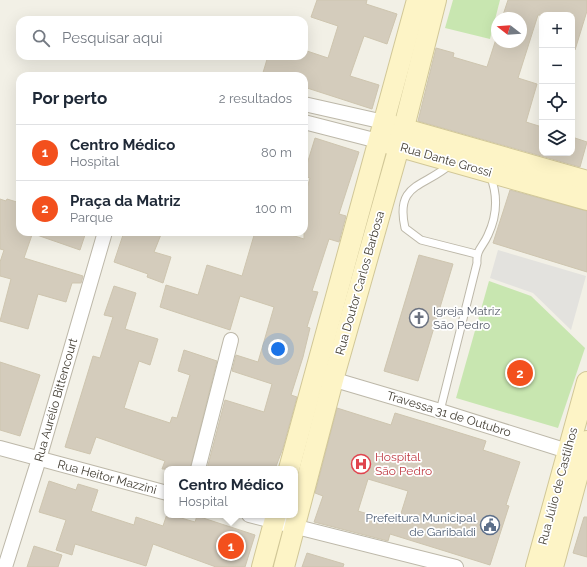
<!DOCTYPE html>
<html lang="pt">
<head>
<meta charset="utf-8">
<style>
  :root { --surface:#fff; --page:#f6f6f7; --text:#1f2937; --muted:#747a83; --line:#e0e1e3; --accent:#f3501d }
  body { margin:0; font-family:Raleway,sans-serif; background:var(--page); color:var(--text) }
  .controls { position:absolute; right:12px; top:12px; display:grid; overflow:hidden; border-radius:8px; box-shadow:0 4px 16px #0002 }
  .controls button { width:36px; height:36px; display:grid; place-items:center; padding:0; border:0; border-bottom:1px solid var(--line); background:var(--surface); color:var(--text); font:20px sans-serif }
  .compass { position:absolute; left:491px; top:12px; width:36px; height:36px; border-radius:50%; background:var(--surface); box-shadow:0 4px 16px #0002; rotate:287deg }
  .you { position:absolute; left:278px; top:349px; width:14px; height:14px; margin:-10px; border:3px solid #fff; border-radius:50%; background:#1a73e8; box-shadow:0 0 0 6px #1a73e833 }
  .badge { display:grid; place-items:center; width:26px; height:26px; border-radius:50%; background:var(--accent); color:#fff; font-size:13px; font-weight:700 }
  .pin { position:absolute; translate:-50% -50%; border:2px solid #fff; box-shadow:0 1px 4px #0006 }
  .popup { position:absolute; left:164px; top:466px; width:134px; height:52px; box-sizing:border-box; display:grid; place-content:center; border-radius:8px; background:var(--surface); filter:drop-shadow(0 1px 3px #0005); font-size:13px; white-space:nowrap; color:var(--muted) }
  .popup b { font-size:15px; color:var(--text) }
  .popup::after { content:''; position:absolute; left:50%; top:100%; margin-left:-8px; border:8px solid transparent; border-top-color:var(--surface) }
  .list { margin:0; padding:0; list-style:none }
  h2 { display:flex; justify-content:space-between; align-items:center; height:52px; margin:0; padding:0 16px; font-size:17px }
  h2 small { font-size:13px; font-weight:400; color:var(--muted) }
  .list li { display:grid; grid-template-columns:26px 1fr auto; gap:12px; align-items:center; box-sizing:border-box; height:56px; padding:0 16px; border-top:1px solid var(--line) }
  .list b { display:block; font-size:15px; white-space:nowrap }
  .list p { margin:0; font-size:13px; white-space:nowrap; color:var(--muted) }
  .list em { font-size:13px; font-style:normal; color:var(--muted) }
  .icon { flex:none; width:22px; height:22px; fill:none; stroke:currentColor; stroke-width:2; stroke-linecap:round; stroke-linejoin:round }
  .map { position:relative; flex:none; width:587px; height:567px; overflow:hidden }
  .search { position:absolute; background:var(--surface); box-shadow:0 4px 16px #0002; left:16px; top:16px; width:292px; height:44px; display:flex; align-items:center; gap:10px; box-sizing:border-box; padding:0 14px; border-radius:12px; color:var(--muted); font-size:15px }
  .panel { position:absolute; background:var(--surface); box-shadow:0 4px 16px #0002; left:16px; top:72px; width:292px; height:164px; border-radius:12px }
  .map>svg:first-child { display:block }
  .green { fill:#c8e6b0 }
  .parking { fill:#e3e2de }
  .building { fill:#d4ccbc; stroke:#cec5af; fill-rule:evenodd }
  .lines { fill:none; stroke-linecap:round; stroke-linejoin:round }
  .lane-casing { stroke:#bdb8a9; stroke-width:9 }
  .street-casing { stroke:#bdb8a9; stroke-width:16 }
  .secondary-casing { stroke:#d1c797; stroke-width:22 }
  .lane { stroke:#fff; stroke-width:7 }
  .street { stroke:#fff; stroke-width:14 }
  .secondary { stroke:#fdf4c6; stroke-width:20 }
  .labels { text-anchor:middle; stroke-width:3.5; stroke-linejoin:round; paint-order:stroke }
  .street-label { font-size:12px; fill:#454036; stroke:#fff }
  .worship-label { font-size:12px; fill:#5b616d; stroke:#fff; text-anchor:start }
  .health-label { font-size:12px; fill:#be3a42; stroke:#fff; text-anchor:start }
  .service-label { font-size:12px; fill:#4e5e75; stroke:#fff; text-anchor:end }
</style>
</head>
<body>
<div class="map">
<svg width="587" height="567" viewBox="0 0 587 567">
  <rect width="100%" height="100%" fill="#f2f0e6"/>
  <!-- green -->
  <g class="green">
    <path d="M453,0H500L490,39L445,28Z"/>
    <path d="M489,281L531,296L585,348L558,428L456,398Z"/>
  </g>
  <!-- parking -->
  <path class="parking" d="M498,250L586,276L571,330L533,293L490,278Z"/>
  <!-- building -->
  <g class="building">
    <path d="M317,0H367L366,4L397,14L387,44L364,36L350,76L379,85L372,109L304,87V76H262L268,56H304V50L328,58L338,26L311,17Z"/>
    <path d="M508,0H587V11L575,50H572V15H538L518,78L537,84L526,122L542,127V153H572V137L587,142L580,167L418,121L436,48L454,53L453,57L487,67L497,36V42H521V18H502Z"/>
    <path d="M315,138L359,152L339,214L346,216L339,242L329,239L312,291L318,292L307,327L310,328L303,357L291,395L297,397L283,448L275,469H207L225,400L264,412L272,384L232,371L236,355L258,362L274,307L240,296L230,330L160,307L166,285L198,295L207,265L242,276L255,232H282L304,239V198L310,178L304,176V174Z"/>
    <path d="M510,190L587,211V272L493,243Z"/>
    <path d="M0,199L6,201L7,199L20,203V232H33L24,258L83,276L81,283H72L66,302L38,294L28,329L0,321L11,279L0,276V262L4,250L0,249Z"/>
    <path d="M35,232H86L80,250L34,234Z"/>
    <path d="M124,232H162L154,252L171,257L163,283L147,277L148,274L114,262Z"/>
    <path d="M419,255L453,264L418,381L384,371Z"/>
    <path d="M114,286L136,293L125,329L158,339L150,365L139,361L124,408L170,423L172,417L177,418L190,375L178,371L184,350L217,361L190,469H162L165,461L96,437L90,454L65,447L93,356L100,358L113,317L104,315Z"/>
    <path d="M0,362L40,375L20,436L0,430Z"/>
    <path d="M337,408L391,425L395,413L428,423L486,441L483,450L520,462L506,505L509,506L490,565L390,534L388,541L314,522L323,496L315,493ZM368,479L408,491L398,523L358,511Z"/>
    <path d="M49,481L76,490L78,484L98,490L91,511L134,525L136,517L163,526L167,514L195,522L197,516L255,535L245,567H216L153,544L146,566L75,544L72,555L56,550L66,520L39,512Z"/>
    <path d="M584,517H587V557L573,553Z"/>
    <path d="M34,546L62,555L58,567H27Z"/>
    <path d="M307,553L344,564L343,567H302Z"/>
  </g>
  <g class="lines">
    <!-- lane casing -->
    <g class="lane-casing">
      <g id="lane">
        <path d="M451,164C423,188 395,183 405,228L421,240L476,254"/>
        <path d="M440,411L477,263C476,249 483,247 488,235C497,216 498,195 490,175"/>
      </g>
    </g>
    <!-- street casing -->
    <g class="street-casing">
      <g id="street">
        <path d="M304,104L384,122"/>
        <path d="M304,122L378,141"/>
        <path d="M325,377L440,411L577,454"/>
        <path d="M0,448L167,493"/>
        <path d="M198,469L231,340"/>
        <path d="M249,515L456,567"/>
        <path d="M5,567L39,459L105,232"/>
      </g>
    </g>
    <!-- secondary casing -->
    <g class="secondary-casing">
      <g id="secondary">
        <path d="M391,125L587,181"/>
        <path d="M386,143L587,200"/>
        <path d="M289,469L417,0"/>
        <path d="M262,567L276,515"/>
        <path d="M284,567L333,380L399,147L436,0"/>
        <path d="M536,567L587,382"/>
        <path d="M553,567L587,441"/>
      </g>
    </g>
    <!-- lane -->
    <use href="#lane" class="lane"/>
    <!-- street -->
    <use href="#street" class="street"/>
    <!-- secondary -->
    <use href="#secondary" class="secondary"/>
  </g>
  <!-- icons -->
  <defs>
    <g id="church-ring" transform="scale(1)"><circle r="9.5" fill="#fff" stroke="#6b7280" stroke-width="1.5"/><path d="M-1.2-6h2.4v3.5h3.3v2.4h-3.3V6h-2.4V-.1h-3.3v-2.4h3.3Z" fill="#6b7280"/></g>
    <g id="hospital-ring" transform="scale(1)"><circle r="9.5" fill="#fff" stroke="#e0444e" stroke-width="1.5"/><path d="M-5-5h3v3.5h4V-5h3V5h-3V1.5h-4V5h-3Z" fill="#e0444e"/></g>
    <g id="civic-ring" transform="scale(1)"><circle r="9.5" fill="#fff" stroke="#5c6f8a" stroke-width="1.5"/><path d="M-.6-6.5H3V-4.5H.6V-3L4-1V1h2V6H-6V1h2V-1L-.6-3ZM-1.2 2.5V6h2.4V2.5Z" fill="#5c6f8a"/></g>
  </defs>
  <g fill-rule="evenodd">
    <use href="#church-ring" x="419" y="318"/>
    <use href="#hospital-ring" x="361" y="464"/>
    <use href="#civic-ring" x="490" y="525"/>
  </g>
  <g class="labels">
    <!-- street labels -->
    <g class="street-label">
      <text transform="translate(446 160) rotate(16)" y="4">Rua Dante Grossi</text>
      <text transform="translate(360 283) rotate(-74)" y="4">Rua Doutor Carlos Barbosa</text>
      <text transform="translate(56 400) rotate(-74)" y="4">Rua Aurélio Bittencourt</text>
      <text transform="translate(449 414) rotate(17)" y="4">Travessa 31 de Outubro</text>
      <text transform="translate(107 477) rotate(15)" y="4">Rua Heitor Mazzini</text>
      <text transform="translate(558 486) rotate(-75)" y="4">Rua Júlio de Castilhos</text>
    </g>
    <!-- worship labels -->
    <g class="worship-label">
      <text x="433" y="315">Igreja Matriz<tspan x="433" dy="14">São Pedro</tspan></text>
    </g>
    <!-- health labels -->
    <g class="health-label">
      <text x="375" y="461">Hospital<tspan x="375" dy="14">São Pedro</tspan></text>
    </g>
    <!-- service labels -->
    <g class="service-label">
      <text x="476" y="522">Prefeitura Municipal<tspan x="476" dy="14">de Garibaldi</tspan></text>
    </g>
  </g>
</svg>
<div class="controls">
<button>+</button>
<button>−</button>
<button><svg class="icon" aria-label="locate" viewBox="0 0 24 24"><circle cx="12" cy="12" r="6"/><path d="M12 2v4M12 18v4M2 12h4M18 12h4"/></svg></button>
<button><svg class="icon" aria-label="layers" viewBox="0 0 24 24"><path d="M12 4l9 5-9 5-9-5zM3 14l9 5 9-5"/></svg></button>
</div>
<svg class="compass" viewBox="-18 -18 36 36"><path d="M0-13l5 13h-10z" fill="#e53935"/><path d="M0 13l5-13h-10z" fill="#747a83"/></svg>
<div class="you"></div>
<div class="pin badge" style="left:231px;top:546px">1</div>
<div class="popup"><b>Centro Médico</b>Hospital</div>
<div class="pin badge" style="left:520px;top:373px">2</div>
<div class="search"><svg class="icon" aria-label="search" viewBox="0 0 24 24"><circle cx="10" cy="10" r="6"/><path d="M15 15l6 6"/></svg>Pesquisar aqui</div>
<section class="panel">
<h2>Por perto<small>2 resultados</small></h2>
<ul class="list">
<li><span class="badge">1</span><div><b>Centro Médico</b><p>Hospital</p></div><em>80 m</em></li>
<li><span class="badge">2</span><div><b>Praça da Matriz</b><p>Parque</p></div><em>100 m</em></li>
</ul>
</section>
</div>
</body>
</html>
